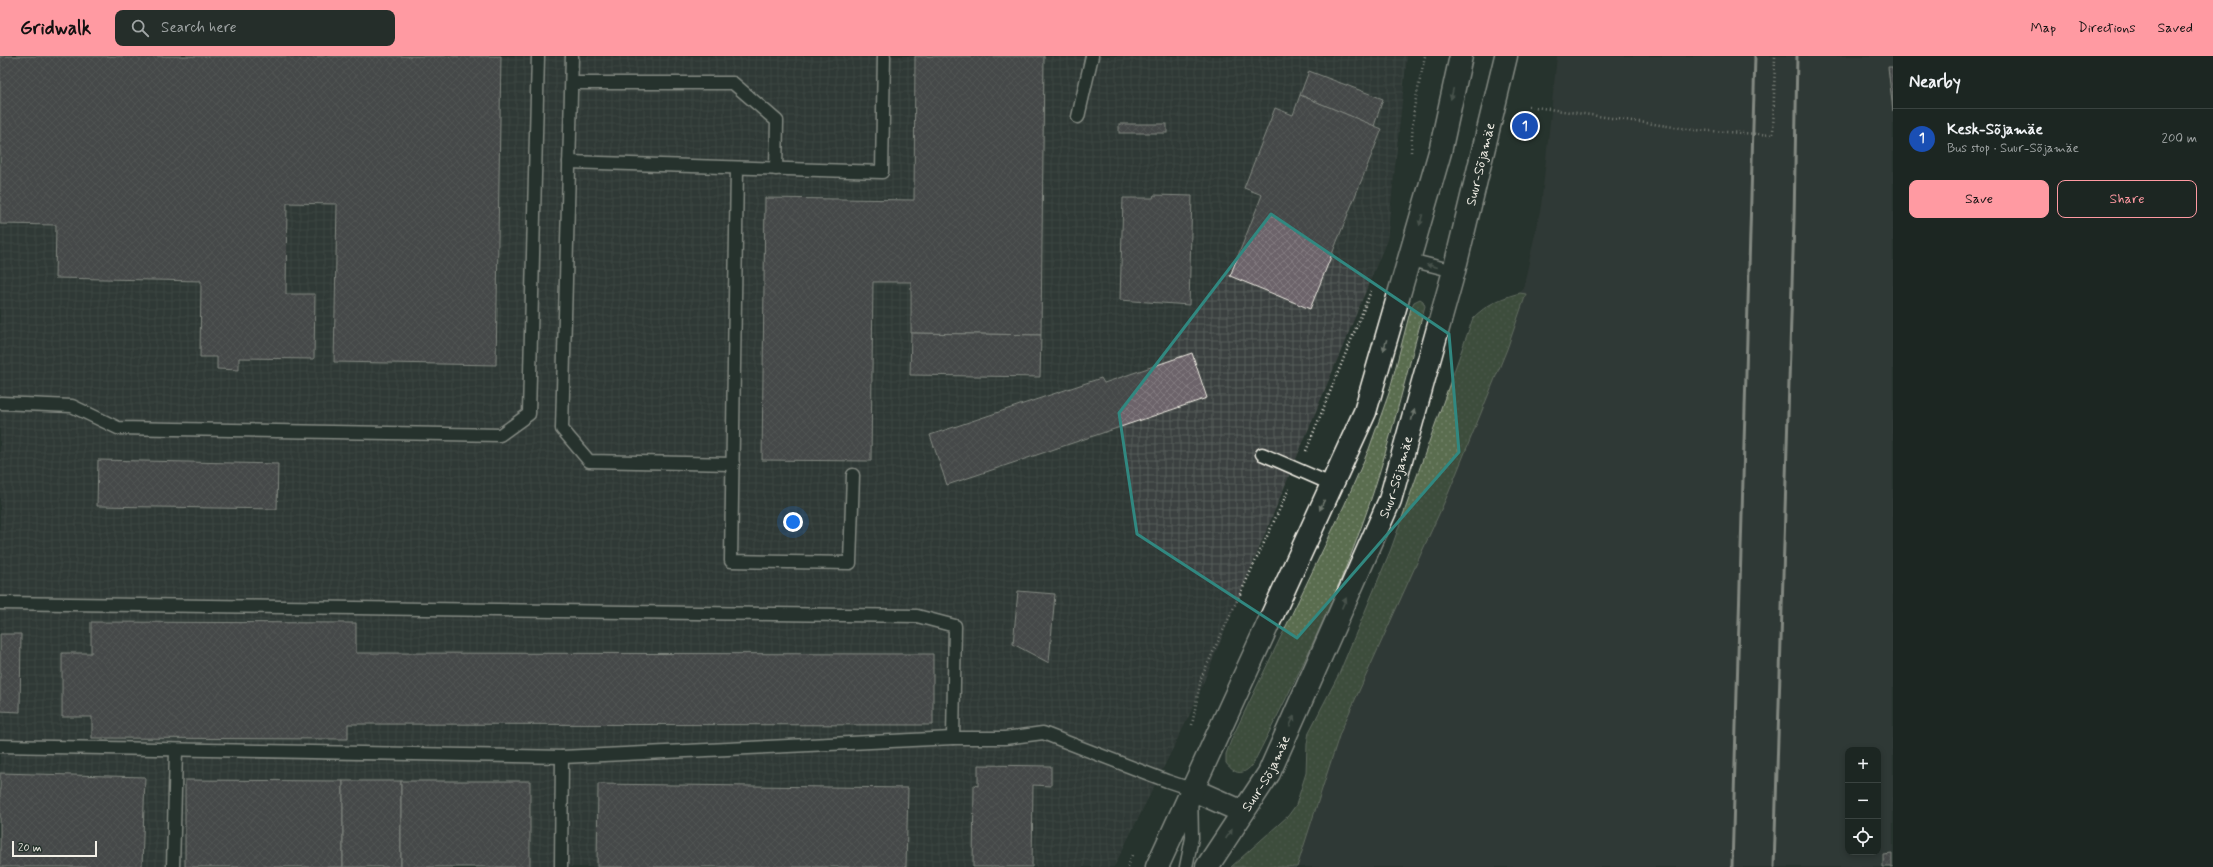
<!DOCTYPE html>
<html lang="en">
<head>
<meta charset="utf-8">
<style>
  :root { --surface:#1c2622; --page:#252e2a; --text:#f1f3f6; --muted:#a0a5a5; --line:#3a4340; --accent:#ff9aa2 }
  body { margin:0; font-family:Mynerve,sans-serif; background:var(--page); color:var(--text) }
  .controls { position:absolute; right:12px; bottom:12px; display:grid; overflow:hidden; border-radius:8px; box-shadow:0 2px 6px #0003 }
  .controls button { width:36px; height:36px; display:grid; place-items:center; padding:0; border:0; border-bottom:1px solid var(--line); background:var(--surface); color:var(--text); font:20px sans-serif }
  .scale { position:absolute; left:12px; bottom:10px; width:85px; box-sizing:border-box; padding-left:4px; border:2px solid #f4f1e8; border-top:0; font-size:11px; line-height:14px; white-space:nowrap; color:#f4f1e8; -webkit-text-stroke:3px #26332d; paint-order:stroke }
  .you { position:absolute; left:793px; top:466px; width:14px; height:14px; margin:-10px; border:3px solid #fff; border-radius:50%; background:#1a73e8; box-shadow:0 0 0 6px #1a73e833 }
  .badge { display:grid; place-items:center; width:26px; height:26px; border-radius:50%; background:var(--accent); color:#fff; font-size:13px; font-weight:700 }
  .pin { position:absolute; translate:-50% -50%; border:2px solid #fff; box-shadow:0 1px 4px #0006 }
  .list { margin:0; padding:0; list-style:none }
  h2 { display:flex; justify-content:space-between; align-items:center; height:52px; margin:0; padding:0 16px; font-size:17px }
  h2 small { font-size:13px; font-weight:400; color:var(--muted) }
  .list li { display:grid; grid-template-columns:26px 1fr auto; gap:12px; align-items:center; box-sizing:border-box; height:60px; padding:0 16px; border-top:1px solid var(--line) }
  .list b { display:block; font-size:15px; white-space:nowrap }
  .list p { margin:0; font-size:13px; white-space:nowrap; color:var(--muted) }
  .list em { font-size:13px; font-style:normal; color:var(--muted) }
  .actions { display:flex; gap:8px; padding:12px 16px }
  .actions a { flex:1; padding:9px 0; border:1px solid var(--accent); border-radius:8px; text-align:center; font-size:14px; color:var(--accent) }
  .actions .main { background:var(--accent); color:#111 }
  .icon { flex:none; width:22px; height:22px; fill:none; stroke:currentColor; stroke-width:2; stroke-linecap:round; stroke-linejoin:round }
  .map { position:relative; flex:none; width:1893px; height:811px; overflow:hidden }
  header { display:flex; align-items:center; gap:24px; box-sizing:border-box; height:56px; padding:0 20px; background:var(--accent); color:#111 }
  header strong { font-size:19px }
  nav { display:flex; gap:22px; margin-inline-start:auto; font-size:14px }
  .search { width:280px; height:36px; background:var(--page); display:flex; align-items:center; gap:10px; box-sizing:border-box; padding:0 14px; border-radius:8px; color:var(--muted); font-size:15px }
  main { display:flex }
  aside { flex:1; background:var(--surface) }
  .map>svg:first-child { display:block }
  .built { fill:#3b413f; fill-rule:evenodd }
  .industrial { fill:url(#industrial-grid) }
  .grass { fill:url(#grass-dots); stroke:#a7af9c }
  .building { fill:url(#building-cross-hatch); stroke:#f4f1e8 }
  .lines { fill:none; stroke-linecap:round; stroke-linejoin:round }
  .lane-casing { stroke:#f4f1e8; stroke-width:15 }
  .secondary-casing { stroke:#f4f1e8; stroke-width:25 }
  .path { stroke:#f4f1e8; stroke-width:2.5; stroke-dasharray:1 3; stroke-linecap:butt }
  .lane { stroke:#26332d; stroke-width:12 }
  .secondary { stroke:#26332d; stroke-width:22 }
  .rail { stroke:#f4f1e8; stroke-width:3 }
  .oneway { fill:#6e766e }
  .marked { fill:none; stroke:#318880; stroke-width:3; stroke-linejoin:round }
  .labels { text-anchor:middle; stroke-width:3; stroke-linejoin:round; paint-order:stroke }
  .street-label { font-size:14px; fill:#f4f1e8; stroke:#26332d }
</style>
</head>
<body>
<header>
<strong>Gridwalk</strong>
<div class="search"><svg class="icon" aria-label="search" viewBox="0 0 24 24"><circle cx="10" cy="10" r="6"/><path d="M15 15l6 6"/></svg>Search here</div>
<nav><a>Map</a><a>Directions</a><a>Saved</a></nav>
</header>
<main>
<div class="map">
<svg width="1893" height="811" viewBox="0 0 1893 811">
  <defs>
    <pattern id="industrial-grid" width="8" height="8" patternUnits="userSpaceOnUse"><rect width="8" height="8" fill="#3b413f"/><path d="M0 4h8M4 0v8" fill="none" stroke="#585d5b"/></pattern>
    <pattern id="grass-dots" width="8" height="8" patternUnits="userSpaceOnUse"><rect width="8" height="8" fill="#5a6d50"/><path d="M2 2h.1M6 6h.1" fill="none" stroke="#728269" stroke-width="1.8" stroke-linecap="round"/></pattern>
    <pattern id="building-cross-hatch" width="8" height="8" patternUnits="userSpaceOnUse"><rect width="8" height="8" fill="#6c636a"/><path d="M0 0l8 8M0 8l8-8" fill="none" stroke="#827a7f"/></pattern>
  </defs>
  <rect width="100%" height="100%" fill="#26332d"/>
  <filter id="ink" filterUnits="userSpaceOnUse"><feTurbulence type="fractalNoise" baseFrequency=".025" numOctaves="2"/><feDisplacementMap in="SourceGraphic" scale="8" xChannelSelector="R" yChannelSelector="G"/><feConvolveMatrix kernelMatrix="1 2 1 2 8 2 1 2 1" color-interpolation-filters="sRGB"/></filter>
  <g filter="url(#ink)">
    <!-- built -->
    <path class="built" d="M1557,0H1893V811H1260L1299,777L1336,660L1524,229L1541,150ZM1848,694H1878V796H1848Z"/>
    <!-- industrial -->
    <path class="industrial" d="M0,0H1407L1387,184L1192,654L1114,811H0Z"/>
    <!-- grass -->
    <g class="grass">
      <path d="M1520,237L1526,238L1507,293L1448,438L1340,677L1297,811H1231L1288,760L1296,749L1306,717L1307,688L1309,676L1339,618L1391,493L1473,262C1487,248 1501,242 1520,237Z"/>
      <path d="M1420,243L1423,245L1425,250C1408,312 1393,375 1373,437C1343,530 1298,620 1253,708C1243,720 1235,719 1226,707V698L1232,682L1345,448L1369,393L1389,337L1411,252L1414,246Z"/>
    </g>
    <!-- building -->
    <g class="building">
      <path d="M0,0H501L496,309L334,306L337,148L287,147L286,238H315L314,303L239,302V314L217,313V301H200L201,225L55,222L56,169L0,168Z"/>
      <path d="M915,0H1044L1041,279L911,277V226H873L871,405L762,404L765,142L914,144Z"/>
      <path d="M1888,11H1893V55Z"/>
      <path d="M1309,15L1383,43L1374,70L1300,39Z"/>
      <path d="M1300,39L1382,73L1310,253L1230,220L1262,139L1244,132L1275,52L1293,59Z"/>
      <rect x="1119" y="68" width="48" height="9"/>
      <path d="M1154,139L1192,140L1189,249L1120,244L1123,142H1153Z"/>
      <path d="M911,277L1041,279L1040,321L910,319Z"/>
      <path d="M1192,297L1207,342L947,429L930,379L1101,322L1104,327Z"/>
      <path d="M98,404L278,408L277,453L97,450Z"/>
      <path d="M1018,535L1055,538L1049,607L1013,588Z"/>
      <path d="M91,566L356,567V597L933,598V669L348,668V683L92,682V661H62V597H91Z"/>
      <path d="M0,578H21L20,656L0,655Z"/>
      <path d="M978,709L1051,710V730L1033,729L1032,811H973L974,729L978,730Z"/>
      <path d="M0,717L145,721L142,811H0Z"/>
      <path d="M185,724L343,725V811H185Z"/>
      <rect x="343" y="725" width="58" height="86"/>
      <rect x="401" y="725" width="129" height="86"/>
      <path d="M598,728L908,732L906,811H597Z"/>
      <path d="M1892,798V811H1883V799Z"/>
    </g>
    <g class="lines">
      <!-- lane casing -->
      <g class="lane-casing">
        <g id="lane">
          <path d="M572,0L562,373L589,405L733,408"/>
          <path d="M572,27H733L777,65L776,113"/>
          <path d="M1078,61L1092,0"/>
          <path d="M569,106L882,116L884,0"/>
          <path d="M737,112L731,505L850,507L853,419"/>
          <path d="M1410,204L1454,215"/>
          <path d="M0,347L72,350L118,372L500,379L529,358L538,0"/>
          <path d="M1262,398L1331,428"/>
          <path d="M0,547L917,560L955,570L953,682"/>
          <path d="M0,690L562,701L953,682H1005L1043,677L1167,725L1191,733L1192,782L1186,811"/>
          <path d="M173,811L176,695"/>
          <path d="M561,811L562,701"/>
        </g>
      </g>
      <!-- secondary casing -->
      <g class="secondary-casing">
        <g id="secondary">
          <path d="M1191,733L1243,756"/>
          <path d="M1157,811L1365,356L1440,96L1461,0"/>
          <path id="s1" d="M1207,811L1269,717L1390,444L1454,215L1506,0"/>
        </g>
      </g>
      <!-- path -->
      <g class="path">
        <path d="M1528,50L1695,74L1773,79L1775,0"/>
        <path d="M1411,96L1414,52L1425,0"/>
        <path d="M1306,395L1371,235"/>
        <path d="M1192,669L1201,622L1289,433"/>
        <path d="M1127,811L1132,799"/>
      </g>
      <!-- lane -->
      <use href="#lane" class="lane"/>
      <!-- secondary -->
      <use href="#secondary" class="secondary"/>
      <!-- rail -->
      <g class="rail">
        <path d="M1732,811L1755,0"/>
        <path d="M1774,811L1794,164L1797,0"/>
      </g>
    </g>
    <!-- one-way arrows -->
    <defs><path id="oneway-solid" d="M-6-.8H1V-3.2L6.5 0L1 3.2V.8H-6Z"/></defs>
    <g class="oneway">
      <use href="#oneway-solid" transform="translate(1452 38) rotate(103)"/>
      <use href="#oneway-solid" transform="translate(1421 164) rotate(105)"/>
      <use href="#oneway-solid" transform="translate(1432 210) rotate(-166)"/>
      <use href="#oneway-solid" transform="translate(1385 289) rotate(107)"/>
      <use href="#oneway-solid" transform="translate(1413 359) rotate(-74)"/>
      <use href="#oneway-solid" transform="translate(1322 449) rotate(115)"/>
      <use href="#oneway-solid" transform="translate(1344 547) rotate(-66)"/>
      <use href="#oneway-solid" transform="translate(1292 665) rotate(-66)"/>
      <use href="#oneway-solid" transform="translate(1229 778) rotate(-56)"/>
    </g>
  </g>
  <!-- marked area -->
  <path d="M0 0H1893V811H0ZM1271,158L1449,278L1459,396L1297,582L1137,478L1119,357Z" fill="#26332d" fill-opacity=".55" fill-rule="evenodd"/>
  <path class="marked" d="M1271,158L1449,278L1459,396L1297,582L1137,478L1119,357Z"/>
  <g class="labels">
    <!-- street labels -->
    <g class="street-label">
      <text dy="5" stroke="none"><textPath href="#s1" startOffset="759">Suur-Sõjamäe</textPath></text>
      <text dy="5" stroke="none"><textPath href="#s1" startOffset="435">Suur-Sõjamäe</textPath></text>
      <text dy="5" stroke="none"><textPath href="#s1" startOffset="111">Suur-Sõjamäe</textPath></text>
    </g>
  </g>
</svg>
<div class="controls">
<button>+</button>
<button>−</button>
<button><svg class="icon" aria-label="locate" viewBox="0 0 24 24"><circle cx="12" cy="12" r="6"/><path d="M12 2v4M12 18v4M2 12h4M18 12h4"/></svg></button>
</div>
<div class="scale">20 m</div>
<div class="you"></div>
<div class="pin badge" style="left:1525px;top:70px;background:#1a4fb4">1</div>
</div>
<aside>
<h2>Nearby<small></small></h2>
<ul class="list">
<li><span class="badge" style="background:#1a4fb4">1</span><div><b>Kesk-Sõjamäe</b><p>Bus stop · Suur-Sõjamäe</p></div><em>200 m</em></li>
</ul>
<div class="actions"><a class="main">Save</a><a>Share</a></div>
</aside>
</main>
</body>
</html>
